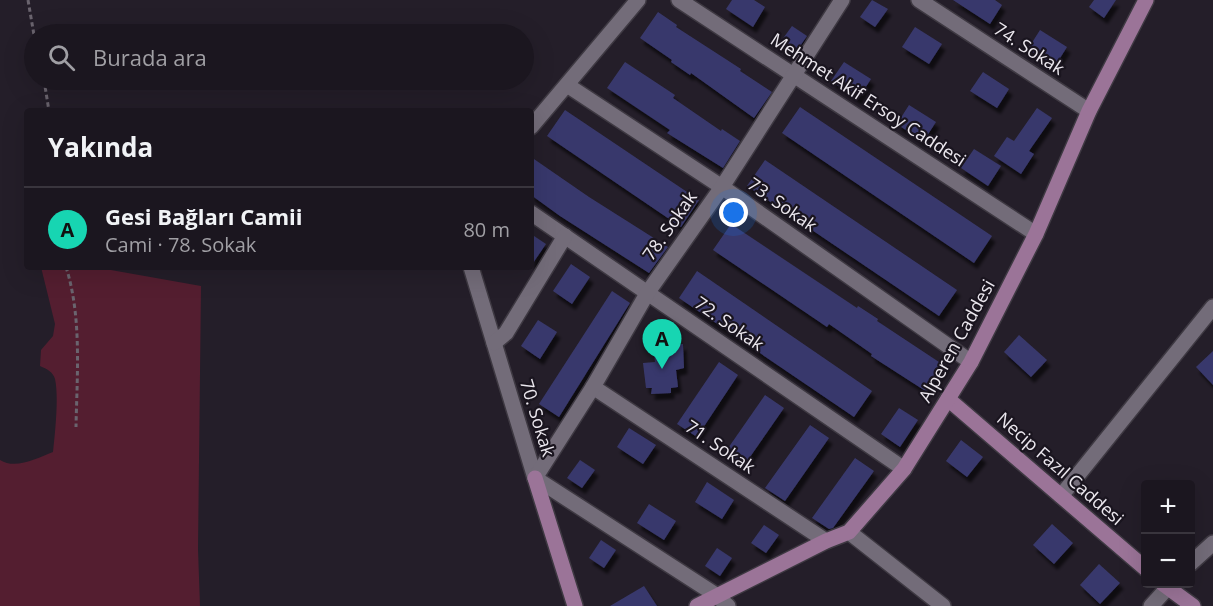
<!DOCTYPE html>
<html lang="tr">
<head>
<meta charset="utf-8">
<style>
  :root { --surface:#1b161f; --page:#28232c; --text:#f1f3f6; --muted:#a09fa4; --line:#39353d; --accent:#17d5b2 }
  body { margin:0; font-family:"Open Sans",sans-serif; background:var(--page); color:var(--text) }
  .controls { position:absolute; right:18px; bottom:18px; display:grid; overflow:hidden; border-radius:6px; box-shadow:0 6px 24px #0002 }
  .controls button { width:54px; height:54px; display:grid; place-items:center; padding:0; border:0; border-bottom:2px solid var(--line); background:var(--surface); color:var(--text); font:30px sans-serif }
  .you { position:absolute; left:734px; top:213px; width:21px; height:21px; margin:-15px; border:4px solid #fff; border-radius:50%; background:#1a73e8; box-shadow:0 0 0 9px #1a73e833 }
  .badge { display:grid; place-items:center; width:39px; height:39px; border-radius:50%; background:var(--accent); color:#111; font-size:20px; font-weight:700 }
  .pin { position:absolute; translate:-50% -50px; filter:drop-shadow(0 2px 3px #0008) }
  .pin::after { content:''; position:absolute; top:32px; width:21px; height:18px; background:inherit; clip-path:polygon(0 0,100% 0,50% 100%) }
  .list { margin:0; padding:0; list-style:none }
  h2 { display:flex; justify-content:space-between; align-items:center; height:78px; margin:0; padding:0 24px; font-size:26px }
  h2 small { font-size:20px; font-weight:400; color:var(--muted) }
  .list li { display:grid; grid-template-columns:39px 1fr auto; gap:18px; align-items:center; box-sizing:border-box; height:84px; padding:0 24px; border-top:2px solid var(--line) }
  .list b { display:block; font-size:22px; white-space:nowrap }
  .list p { margin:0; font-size:20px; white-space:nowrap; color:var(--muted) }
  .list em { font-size:20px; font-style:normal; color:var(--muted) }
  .icon { flex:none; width:33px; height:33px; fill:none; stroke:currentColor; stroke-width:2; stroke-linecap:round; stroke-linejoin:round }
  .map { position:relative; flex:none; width:1213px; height:606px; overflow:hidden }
  .search { position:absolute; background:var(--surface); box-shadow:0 6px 24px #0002; left:24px; top:24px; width:510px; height:66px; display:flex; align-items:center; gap:15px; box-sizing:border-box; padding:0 21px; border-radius:33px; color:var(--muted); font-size:22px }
  .panel { position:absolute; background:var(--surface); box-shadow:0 6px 24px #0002; left:24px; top:108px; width:510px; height:162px; border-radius:6px }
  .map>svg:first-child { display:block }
  .green { fill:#541e30 }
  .building { fill:#39396c; filter:url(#shadow) }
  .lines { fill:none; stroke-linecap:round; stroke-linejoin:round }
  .street-casing { stroke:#3e3942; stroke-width:18 }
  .secondary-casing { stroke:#3e3942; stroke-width:18 }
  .path { stroke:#6a646e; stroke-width:3; stroke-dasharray:4.5 3; stroke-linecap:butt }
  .street { stroke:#736c79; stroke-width:15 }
  .secondary { stroke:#9b7498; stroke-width:15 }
  .labels { text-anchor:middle; stroke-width:4.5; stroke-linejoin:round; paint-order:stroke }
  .street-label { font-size:18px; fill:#ebe7ee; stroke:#1a151f }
</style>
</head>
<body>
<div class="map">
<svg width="1213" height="606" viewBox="0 0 1213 606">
  <defs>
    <filter id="shadow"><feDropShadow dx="3.5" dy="6" stdDeviation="1.5" flood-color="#0009"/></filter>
  </defs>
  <rect width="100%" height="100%" fill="#241e29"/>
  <!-- green -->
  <path class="green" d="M41,267H94L201,286L198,549L200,606H0V460C16,470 37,458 53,452C55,433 59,397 55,379C53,372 47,369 40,366L41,350L53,336L55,324Z"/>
  <!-- building -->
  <g class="building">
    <path d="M732,0H754L765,7L753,27L726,9Z"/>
    <path d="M872,0L888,9L875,27L860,17Z"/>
    <path d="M953,0H995L1002,5L990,24Z"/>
    <path d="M1094,0H1116L1104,18L1089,7Z"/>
    <path d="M658,12L677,25L676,27L741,69L740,71L772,92L754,118L691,73L690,75L671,62L672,60L640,38Z"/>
    <path d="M792,26L807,36L794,55L779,44Z"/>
    <path d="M915,27L942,44L929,64L902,47Z"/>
    <path d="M1040,30L1067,47L1055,66L1028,49Z"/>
    <path d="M625,62L675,95L673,98L721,131L722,129L740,141L723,168L667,133L670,130L607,88Z"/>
    <path d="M844,62L871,79L858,99L831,81Z"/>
    <path d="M983,72L1009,89L997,108L970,91Z"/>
    <path d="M909,105L936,122L923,142L897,124Z"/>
    <path d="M800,107L992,236L974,263L782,133Z"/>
    <path d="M1037,108L1052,118L1029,151L1034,154L1021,174L994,156L1007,137L1014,141Z"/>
    <path d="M565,110L699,200L681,227L547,136Z"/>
    <path d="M974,149L1001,166L988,186L961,168Z"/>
    <path d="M531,157L589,197L668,247L649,273L560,216L531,195Z"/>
    <path d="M765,160L957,290L939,316L747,186Z"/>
    <path d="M731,224L857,308L858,306L878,319L877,321L945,366L927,392L871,356L872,354L829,324L827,327L713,250Z"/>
    <path d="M531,234L546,244L531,266Z"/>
    <path d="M571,264L590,277L572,304L553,291Z"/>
    <path d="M697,271L872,391L854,417L679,298Z"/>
    <path d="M612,291L630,303L559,417L539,404Z"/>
    <path d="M538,320L557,332L540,359L521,346Z"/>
    <path d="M1019,335L1047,360L1031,377L1004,352Z"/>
    <path d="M683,344L684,368L676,370L678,387L671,388V393L651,394L652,388H646L643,363L655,362L653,347Z"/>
    <path d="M1213,351V385L1196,367Z"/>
    <path d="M719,362L738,375L697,437L677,424Z"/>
    <path d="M765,395L784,408L743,467L724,454Z"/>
    <path d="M899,408L918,420L900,447L881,434Z"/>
    <path d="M810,425L829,438L785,501L765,488Z"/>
    <path d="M629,428L656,445L643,464L617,447Z"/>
    <path d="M961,440L983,457L967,477L946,461Z"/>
    <path d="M855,458L874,471L833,528L829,529L812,518Z"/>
    <path d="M580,460L595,470L582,488L567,478Z"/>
    <path d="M707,482L734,500L722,519L695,502Z"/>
    <path d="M649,504L676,521L664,540L637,523Z"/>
    <path d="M1052,524L1073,543L1054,564L1033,545Z"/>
    <path d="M764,525L779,535L766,553L751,543Z"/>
    <path d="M601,540L616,550L604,568L589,558Z"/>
    <path d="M717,548L732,558L720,576L705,566Z"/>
    <path d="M1099,564L1120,583L1100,604L1080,585Z"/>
    <path d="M644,586L657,606H610Z"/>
  </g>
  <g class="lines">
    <!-- street casing -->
    <g class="street-casing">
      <g id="street">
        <path d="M679,0L1036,234"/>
        <path d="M919,0L1089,111"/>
        <path d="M567,85L722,187L971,362"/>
        <path d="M531,127L638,0"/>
        <path d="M531,213L904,469"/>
        <path d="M471,267L535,478L716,595L728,606"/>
        <path d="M494,343L506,333L565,236"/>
        <path d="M593,387L826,541"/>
        <path d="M535,478L593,387L648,292L722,187L842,0"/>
        <path d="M1061,496L1213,307"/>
        <path d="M849,532L943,606"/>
        <path d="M1190,564L1213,543"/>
        <path d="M1151,606L1171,584"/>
      </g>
    </g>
    <!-- secondary casing -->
    <g class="secondary-casing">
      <g id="secondary">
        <path d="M948,399L1146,569"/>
        <path d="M535,478L575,606"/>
        <path d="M1163,584L1193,606"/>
        <path d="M697,606L826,541L849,532L904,469L971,362L1036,234L1089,111L1146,0"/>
      </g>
    </g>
    <!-- path -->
    <g class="path">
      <path d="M28,0L34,35"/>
      <path d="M44,80L49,111"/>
      <path d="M66,267C82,317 77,375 76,427"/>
    </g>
    <!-- street -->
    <use href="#street" class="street"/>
    <!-- secondary -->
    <use href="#secondary" class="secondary"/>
  </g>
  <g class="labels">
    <!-- street labels -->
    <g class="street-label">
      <text transform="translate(1029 49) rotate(33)" y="6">74. Sokak</text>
      <text transform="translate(868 100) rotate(33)" y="6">Mehmet Akif Ersoy Caddesi</text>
      <text transform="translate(782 205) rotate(35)" y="6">73. Sokak</text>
      <text transform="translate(670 226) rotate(-55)" y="6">78. Sokak</text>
      <text transform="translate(729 324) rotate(35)" y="6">72. Sokak</text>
      <text transform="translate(957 341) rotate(-61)" y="6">Alperen Caddesi</text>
      <text transform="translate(537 418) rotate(73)" y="6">70. Sokak</text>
      <text transform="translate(720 447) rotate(34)" y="6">71. Sokak</text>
      <text transform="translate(1060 469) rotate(41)" y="6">Necip Fazıl Caddesi</text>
    </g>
  </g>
</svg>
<div class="controls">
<button>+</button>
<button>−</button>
</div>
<div class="you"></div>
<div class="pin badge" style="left:662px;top:369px">A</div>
<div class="search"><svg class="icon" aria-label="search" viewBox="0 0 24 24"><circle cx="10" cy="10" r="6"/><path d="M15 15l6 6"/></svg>Burada ara</div>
<section class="panel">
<h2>Yakında<small></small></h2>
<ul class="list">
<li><span class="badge">A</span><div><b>Gesi Bağları Camii</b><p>Cami · 78. Sokak</p></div><em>80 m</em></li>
</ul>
</section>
</div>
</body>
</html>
